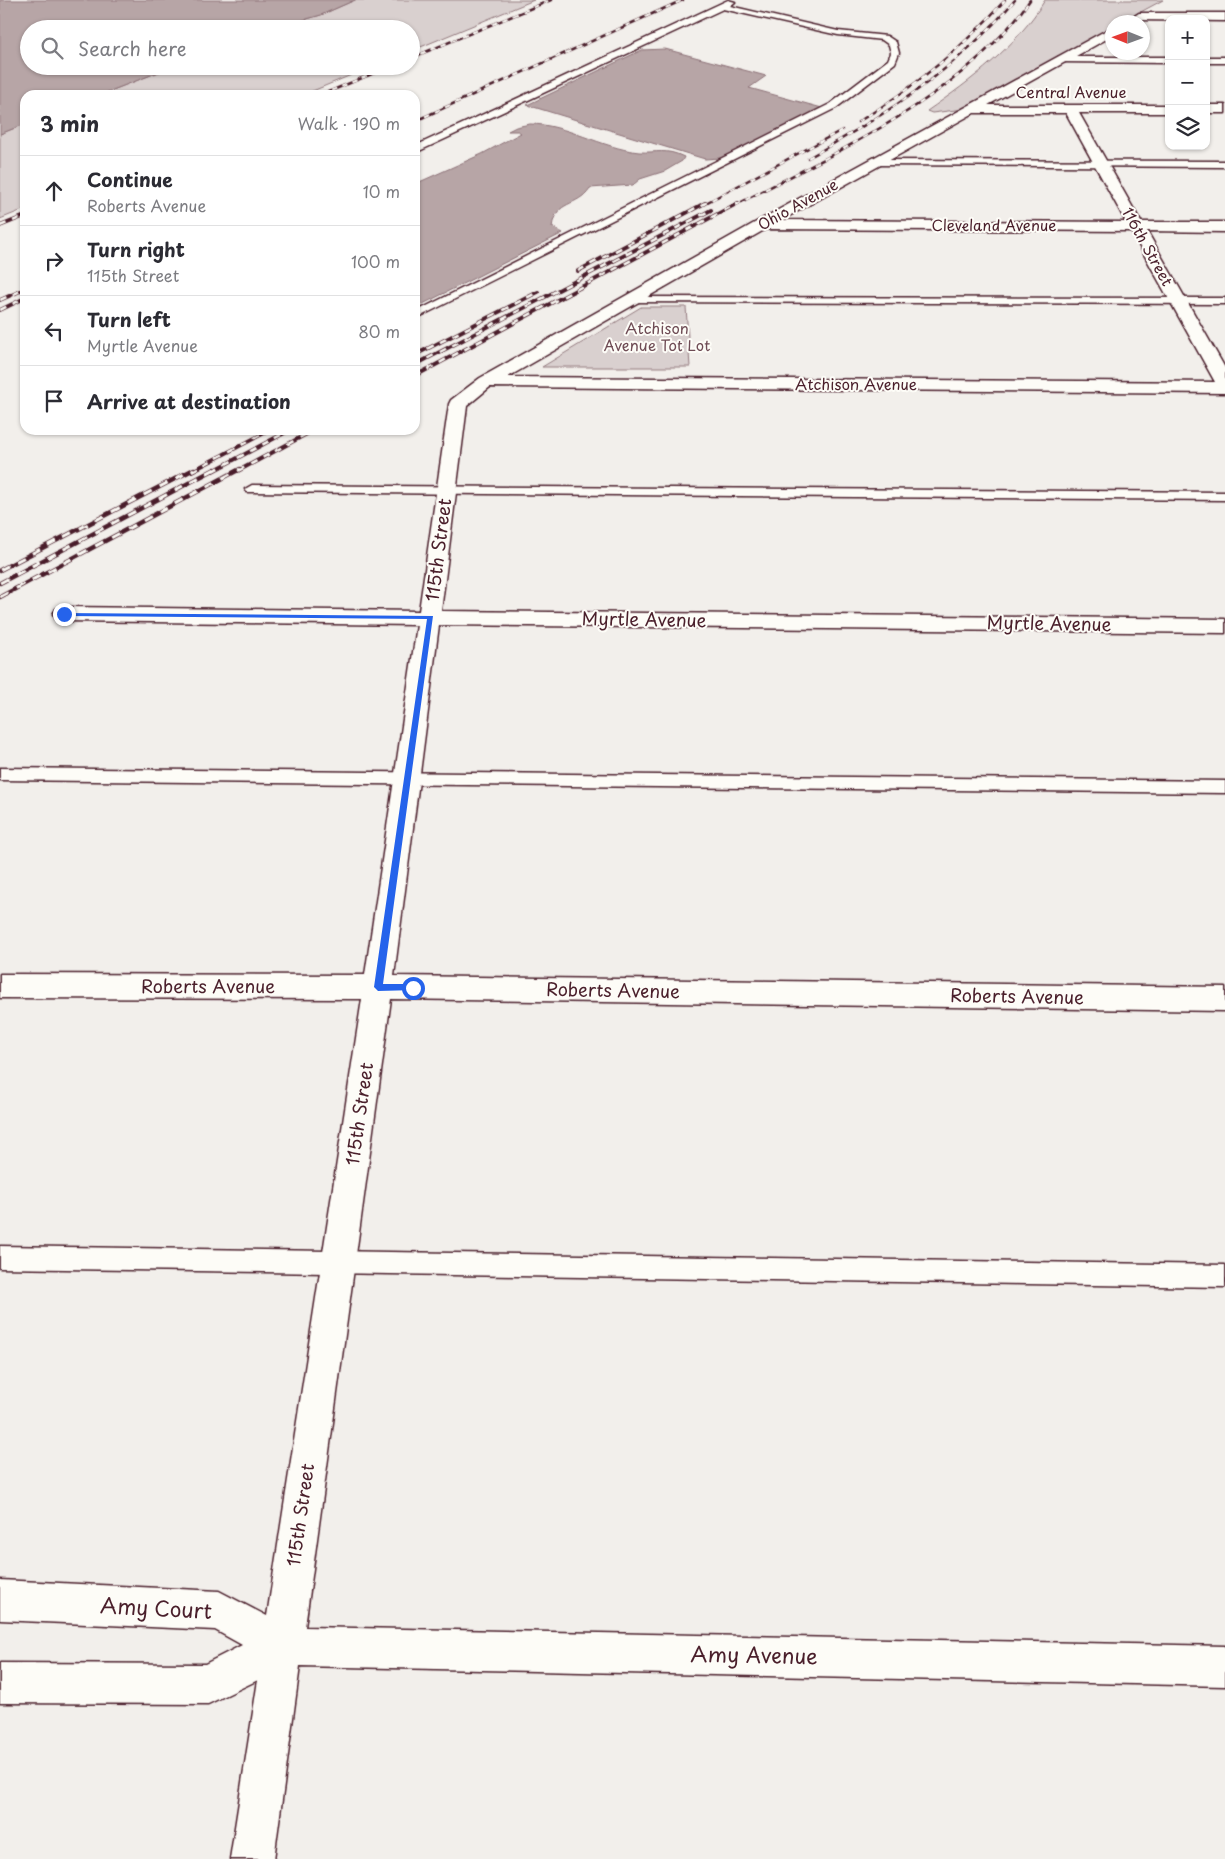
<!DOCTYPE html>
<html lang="en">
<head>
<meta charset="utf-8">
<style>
  :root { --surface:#fff; --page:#f7f7f7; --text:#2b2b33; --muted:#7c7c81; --line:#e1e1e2 }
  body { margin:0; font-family:"Playpen Sans",sans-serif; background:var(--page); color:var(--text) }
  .controls { position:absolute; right:15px; top:15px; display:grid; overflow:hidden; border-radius:10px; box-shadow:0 1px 4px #0004 }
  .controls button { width:45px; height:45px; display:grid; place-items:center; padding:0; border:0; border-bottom:1px solid var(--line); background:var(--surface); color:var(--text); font:25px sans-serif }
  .compass { position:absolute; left:1105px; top:15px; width:45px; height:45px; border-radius:50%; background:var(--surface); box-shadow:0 1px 4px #0004; rotate:271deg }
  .stop { position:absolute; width:15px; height:15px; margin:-11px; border:4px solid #2563eb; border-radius:50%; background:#fff }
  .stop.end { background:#2563eb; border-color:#fff; box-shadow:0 1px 5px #0008 }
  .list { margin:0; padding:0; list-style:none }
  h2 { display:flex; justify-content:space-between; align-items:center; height:65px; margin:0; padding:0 20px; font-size:21px }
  h2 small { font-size:16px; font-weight:400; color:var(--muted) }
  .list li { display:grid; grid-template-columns:32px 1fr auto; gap:15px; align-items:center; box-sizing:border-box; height:70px; padding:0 20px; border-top:1px solid var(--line) }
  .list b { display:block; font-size:19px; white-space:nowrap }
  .list p { margin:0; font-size:16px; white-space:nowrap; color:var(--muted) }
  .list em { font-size:16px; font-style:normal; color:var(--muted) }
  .icon { flex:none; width:28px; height:28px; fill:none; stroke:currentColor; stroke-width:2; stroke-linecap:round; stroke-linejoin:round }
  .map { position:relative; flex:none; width:1225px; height:1859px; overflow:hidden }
  .search { position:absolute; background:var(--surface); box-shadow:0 1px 4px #0004; left:20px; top:20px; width:400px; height:55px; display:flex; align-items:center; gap:12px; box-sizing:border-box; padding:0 18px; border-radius:28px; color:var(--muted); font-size:19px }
  .panel { position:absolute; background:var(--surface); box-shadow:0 1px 4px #0004; left:20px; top:90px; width:400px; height:345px; border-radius:15px }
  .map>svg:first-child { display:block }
  .green { fill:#d9d0cf; stroke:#92787d }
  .water { fill:#b7a5a6; stroke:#8b6f75 }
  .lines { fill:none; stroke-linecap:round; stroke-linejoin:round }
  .service-casing { stroke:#4a1f2b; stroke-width:3 }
  .minor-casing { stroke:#4a1f2b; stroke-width:3 }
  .service { fill:#fdfcf7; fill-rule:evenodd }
  .minor { fill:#fdfcf7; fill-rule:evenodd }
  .rail-far2-casing { stroke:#4a1f2b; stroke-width:2.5 }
  .rail-far1-casing { stroke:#4a1f2b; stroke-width:4 }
  .rail-casing { stroke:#4a1f2b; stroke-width:4.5 }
  .rail-far2 { stroke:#fdfcf7; stroke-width:2; stroke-dasharray:5.5; stroke-linecap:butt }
  .rail-far1 { stroke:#fdfcf7; stroke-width:2.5; stroke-dasharray:7; stroke-linecap:butt }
  .rail { stroke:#fdfcf7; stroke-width:3; stroke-dasharray:9; stroke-linecap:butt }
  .route { fill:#2563eb }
  .labels { text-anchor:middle; stroke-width:4; stroke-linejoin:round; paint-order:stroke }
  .far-street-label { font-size:15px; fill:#4a1f2b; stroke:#fdfcf7 }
  .far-park-label { font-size:15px; fill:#6e4b54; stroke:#fdfcf7 }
  .street-label { font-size:18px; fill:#4a1f2b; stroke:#fdfcf7 }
  .near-street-label { font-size:21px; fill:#4a1f2b; stroke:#fdfcf7 }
</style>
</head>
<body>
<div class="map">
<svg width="1225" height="1859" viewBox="0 0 1225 1859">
  <rect width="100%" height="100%" fill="#f2efeb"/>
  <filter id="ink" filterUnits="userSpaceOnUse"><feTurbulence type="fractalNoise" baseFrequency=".02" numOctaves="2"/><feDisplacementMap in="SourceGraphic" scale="10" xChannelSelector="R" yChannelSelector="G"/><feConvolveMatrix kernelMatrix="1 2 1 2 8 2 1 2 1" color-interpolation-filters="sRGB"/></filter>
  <g filter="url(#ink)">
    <!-- green -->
    <g class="green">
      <path d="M355,0H534L411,51V29H272L321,15Z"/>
      <path d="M1045,0H1163L1122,22H1112V27L964,109L932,113L927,111C972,80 1016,47 1045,0Z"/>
      <path d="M174,66H373L303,95H100Z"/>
      <path d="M25,124V209L0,219V134Z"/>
      <path d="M641,307H686L690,367H542Z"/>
    </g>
    <!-- water -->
    <g class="water">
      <path d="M0,0H355L321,15L272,29H29V66H174L100,95H25V124L0,134Z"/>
      <path d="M665,49L766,76L749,88L822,108L721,158L705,159L527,105L642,50Z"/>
      <path d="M530,124C566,124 601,148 639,152C657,153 666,148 684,157L682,161L665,171L640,179L633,185L590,188C577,208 556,199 552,227L563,233L415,308V184L482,154L521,133L518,131H508L516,127Z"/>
    </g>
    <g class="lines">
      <!-- service casing -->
      <g class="service-casing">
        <g id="service">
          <path d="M728,0L735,2L730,6L838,31L887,36L896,42L899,53L895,63L836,108L415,319V312L830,104L888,60L891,53L889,45L882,40L838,35L723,9L415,153V146Z"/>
          <path d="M1058,57H1169V63L1061,62L1057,59Z"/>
          <rect x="1206" y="57" width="19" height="6"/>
          <path d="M872,160L1225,161V167L875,165L872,164Z"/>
          <path d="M631,297L1225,298V304L627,302L625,300Z"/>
          <path d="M252,485L1225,492V500L247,492L245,489Z"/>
          <path d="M0,768L1225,781V793L0,780Z"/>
          <path d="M0,1246L1225,1265V1287L0,1268Z"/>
        </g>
      </g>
      <!-- minor casing -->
      <g class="minor-casing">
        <g id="minor">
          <path d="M1139,13H1225V21L1135,20L1133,17Z"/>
          <path d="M1112,27V36L988,105H1169V113H1079L1141,222H1225V232L1147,231L1225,368V393L490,387L467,406L441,611L1225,619V633L439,625L394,976L1225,987V1011L391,999L305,1627L1225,1646V1686L300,1666L274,1859H230L258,1680L208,1704L0,1703V1663L205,1664L242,1645L215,1630L0,1620V1580L219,1591L267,1616L362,999L0,998V974L365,975L417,625L64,621L56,619L53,614L56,609L64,607L419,611L449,404L451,400L480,378L758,221ZM974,113H1066L1126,222L782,220ZM766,229L1131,231L1215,382L508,377Z"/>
          <rect x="1206" y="105" width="19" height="8"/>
        </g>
      </g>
      <!-- service -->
      <use href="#service" class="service"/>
      <!-- minor -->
      <use href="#minor" class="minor"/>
      <!-- rail-far2 casing -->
      <g class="rail-far2-casing">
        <g id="rail-far2">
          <path d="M411,58L551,0"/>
          <path d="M321,95L391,66"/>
          <path d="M415,121L683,0"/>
          <path d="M858,122C913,88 962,49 1005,0"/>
          <path d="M808,158C886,115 957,69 1015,0"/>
          <path d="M702,205L842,130"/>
          <path d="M736,205C837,151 963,97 1030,0"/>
        </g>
      </g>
      <!-- rail-far1 casing -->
      <g class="rail-far1-casing">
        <g id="rail-far1">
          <path d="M0,226L25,216"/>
          <path d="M578,271L705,203"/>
          <path d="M0,300L25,289"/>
          <path d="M0,310L25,298"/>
          <path d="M415,355L538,292"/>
          <path d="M415,365L711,210"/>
          <path d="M415,376L738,203"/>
          <path d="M192,471L270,430"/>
          <path d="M213,471L290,430"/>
          <path d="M238,471L314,430"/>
        </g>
      </g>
      <!-- rail casing -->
      <g class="rail-casing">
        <g id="rail">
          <path d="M0,570L194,469"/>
          <path d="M0,583L215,469"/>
          <path d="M0,597L240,469"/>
        </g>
      </g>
      <!-- rail-far2 -->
      <use href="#rail-far2" class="rail-far2"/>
      <!-- rail-far1 -->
      <use href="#rail-far1" class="rail-far1"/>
      <!-- rail -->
      <use href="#rail" class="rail"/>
    </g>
  </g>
  <!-- route -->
  <path class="route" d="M61,613L433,616L383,984H413L416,985V990L378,991L374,987L427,619L64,616Z"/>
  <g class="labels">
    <!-- far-street labels -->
    <g class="far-street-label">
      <text x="1071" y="98">Central Avenue</text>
      <text transform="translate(798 205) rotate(-29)" y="5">Ohio Avenue</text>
      <text x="994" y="231">Cleveland Avenue</text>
      <text transform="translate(1147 247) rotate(61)" y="5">116th Street</text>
      <text x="856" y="390">Atchison Avenue</text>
    </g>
    <!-- far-park labels -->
    <g class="far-park-label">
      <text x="657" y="334">Atchison<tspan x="657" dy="17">Avenue Tot Lot</tspan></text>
    </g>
    <!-- street labels -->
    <g class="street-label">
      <text transform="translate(439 550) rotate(-83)" y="6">115th Street</text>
      <text transform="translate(644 620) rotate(1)" y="6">Myrtle Avenue</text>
      <text transform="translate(1049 624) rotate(1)" y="6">Myrtle Avenue</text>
      <text x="208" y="993">Roberts Avenue</text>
      <text transform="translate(613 991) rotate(1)" y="6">Roberts Avenue</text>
      <text transform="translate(1017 997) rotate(1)" y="6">Roberts Avenue</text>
      <text transform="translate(360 1114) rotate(-82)" y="6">115th Street</text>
      <text transform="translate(301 1515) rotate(-82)" y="6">115th Street</text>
    </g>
    <!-- near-street labels -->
    <g class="near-street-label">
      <text transform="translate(156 1609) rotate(3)" y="7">Amy Court</text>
      <text transform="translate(754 1656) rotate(1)" y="7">Amy Avenue</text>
    </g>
  </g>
</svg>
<div class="controls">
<button>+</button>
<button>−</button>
<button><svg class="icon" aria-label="layers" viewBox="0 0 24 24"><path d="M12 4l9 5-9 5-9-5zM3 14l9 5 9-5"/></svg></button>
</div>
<svg class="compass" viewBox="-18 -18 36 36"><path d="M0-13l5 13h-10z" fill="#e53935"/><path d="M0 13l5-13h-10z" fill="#7c7c81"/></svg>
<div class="stop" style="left:413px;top:988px"></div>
<div class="stop end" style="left:64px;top:614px"></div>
<div class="search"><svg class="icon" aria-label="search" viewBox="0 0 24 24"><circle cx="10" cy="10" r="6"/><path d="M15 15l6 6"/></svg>Search here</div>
<section class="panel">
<h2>3 min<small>Walk · 190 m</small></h2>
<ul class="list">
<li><svg class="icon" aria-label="ahead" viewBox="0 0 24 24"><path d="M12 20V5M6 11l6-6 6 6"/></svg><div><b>Continue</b><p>Roberts Avenue</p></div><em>10 m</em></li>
<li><svg class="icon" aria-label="right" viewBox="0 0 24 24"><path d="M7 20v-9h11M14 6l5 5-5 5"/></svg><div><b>Turn right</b><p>115th Street</p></div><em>100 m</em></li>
<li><svg class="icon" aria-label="left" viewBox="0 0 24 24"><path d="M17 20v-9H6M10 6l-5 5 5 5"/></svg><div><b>Turn left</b><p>Myrtle Avenue</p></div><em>80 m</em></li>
<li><svg class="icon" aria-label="arrive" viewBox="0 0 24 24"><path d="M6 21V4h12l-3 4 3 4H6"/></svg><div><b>Arrive at destination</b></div></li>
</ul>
</section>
</div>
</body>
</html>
